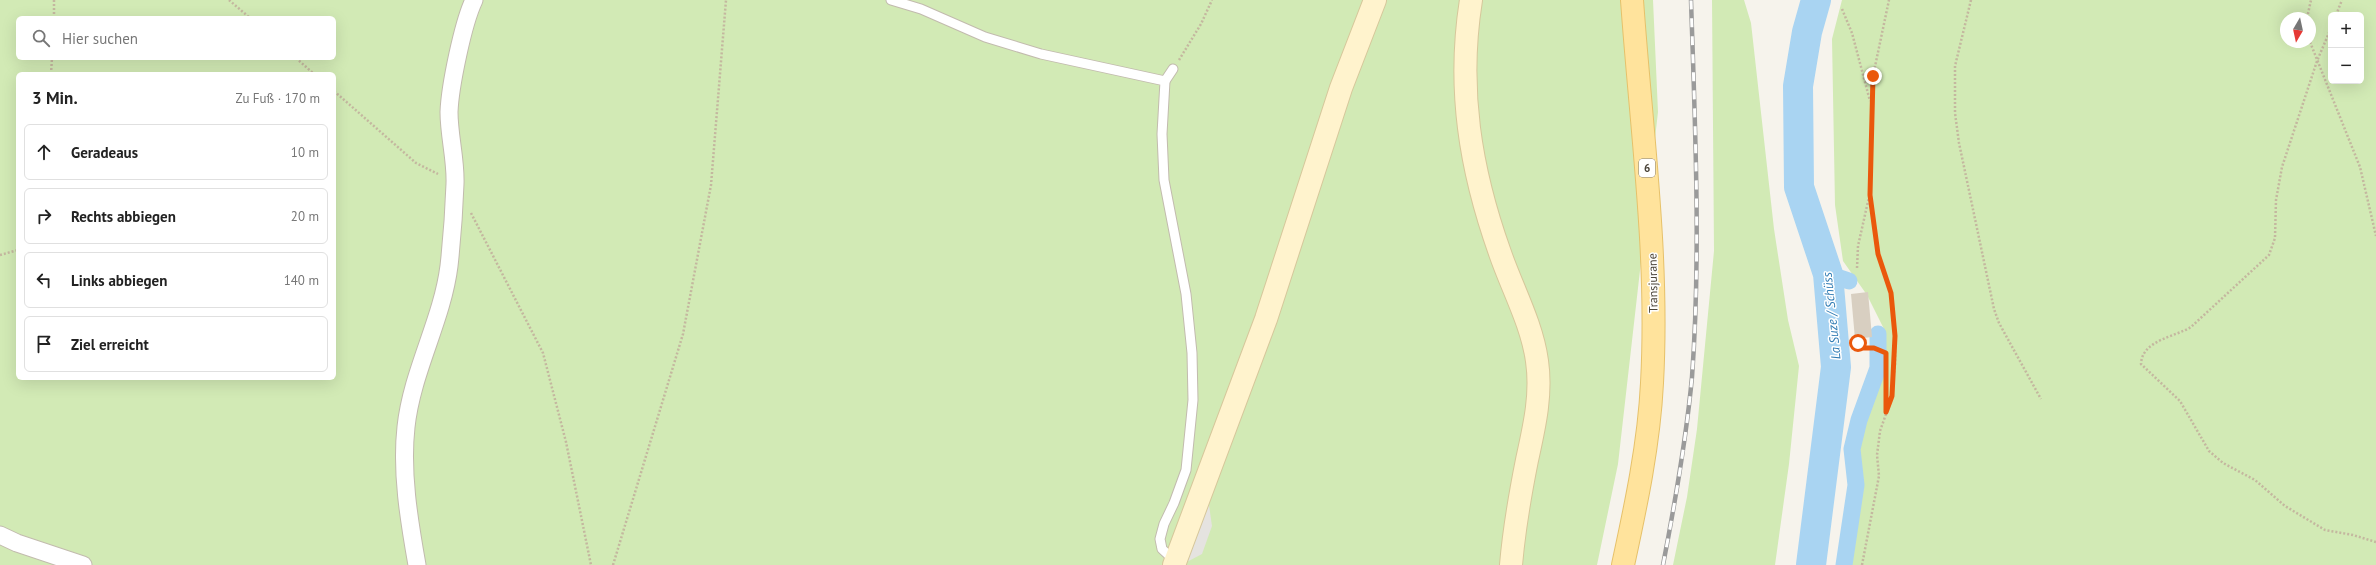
<!DOCTYPE html>
<html lang="de">
<head>
<meta charset="utf-8">
<style>
  :root { --surface:#fff; --page:#f6f6f6; --text:#222; --muted:#767676; --line:#e0e0e0 }
  body { margin:0; font-family:"PT Sans",sans-serif; background:var(--page); color:var(--text) }
  .controls { position:absolute; right:12px; top:12px; display:grid; overflow:hidden; border-radius:6px; box-shadow:0 4px 16px #0002 }
  .controls button { width:36px; height:36px; display:grid; place-items:center; padding:0; border:0; border-bottom:1px solid var(--line); background:var(--surface); color:var(--text); font:20px sans-serif }
  .compass { position:absolute; left:2280px; top:12px; width:36px; height:36px; border-radius:50%; background:var(--surface); box-shadow:0 4px 16px #0002; rotate:189deg }
  .stop { position:absolute; width:12px; height:12px; margin:-9px; border:3px solid #ea580c; border-radius:50%; background:#fff }
  .stop.end { background:#ea580c; border-color:#fff; box-shadow:0 1px 4px #0008 }
  .list { margin:0; padding:0; list-style:none }
  h2 { display:flex; justify-content:space-between; align-items:center; height:52px; margin:0; padding:0 16px; font-size:17px }
  h2 small { font-size:13px; font-weight:400; color:var(--muted) }
  .list li { display:grid; grid-template-columns:26px 1fr auto; gap:12px; align-items:center; box-sizing:border-box; height:56px; margin:0 8px 8px; padding:0 8px; border:1px solid var(--line); border-radius:6px }
  .list b { display:block; font-size:15px; white-space:nowrap }
  .list em { font-size:13px; font-style:normal; color:var(--muted) }
  .icon { flex:none; width:22px; height:22px; fill:none; stroke:currentColor; stroke-width:2; stroke-linecap:round; stroke-linejoin:round }
  .map { position:relative; flex:none; width:2376px; height:565px; overflow:hidden }
  .search { position:absolute; background:var(--surface); box-shadow:0 4px 16px #0002; left:16px; top:16px; width:320px; height:44px; display:flex; align-items:center; gap:10px; box-sizing:border-box; padding:0 14px; border-radius:6px; color:var(--muted); font-size:15px }
  .panel { position:absolute; background:var(--surface); box-shadow:0 4px 16px #0002; left:16px; top:72px; width:320px; height:308px; border-radius:6px }
  .map>svg:first-child { display:block }
  .green { fill:#d2eab5; fill-rule:evenodd }
  .parking { fill:#e5e3e0 }
  .lines { fill:none; stroke-linecap:round; stroke-linejoin:round }
  .canal { stroke:#a9d4f2; stroke-width:17 }
  .river { stroke:#a9d4f2; stroke-width:30 }
  .building { fill:#d8cfc1 }
  .lane-casing { stroke:#c2bbae; stroke-width:11 }
  .street-casing { stroke:#c2bbae; stroke-width:19 }
  .secondary-casing { stroke:#d6c79b; stroke-width:24 }
  .primary-casing { stroke:#e6c16a; stroke-width:24 }
  .path { stroke:#c4b79f; stroke-width:2.5; stroke-dasharray:2 2; stroke-linecap:butt }
  .lane { stroke:#fff; stroke-width:9 }
  .street { stroke:#fff; stroke-width:17 }
  .secondary { stroke:#fff3cd; stroke-width:22 }
  .primary { stroke:#ffe39c; stroke-width:22 }
  .rail-casing { stroke:#9a9a9a; stroke-width:4.5 }
  .rail { stroke:#fff; stroke-width:3; stroke-dasharray:9; stroke-linecap:butt }
  .route { stroke:#ea580c; stroke-width:5 }
  .labels { text-anchor:middle; stroke-width:3; stroke-linejoin:round; paint-order:stroke }
  .shield { fill:#fff; stroke:#817c74; stroke-width:1 }
  .shield-label { font-size:11px; font-weight:bold; fill:#4b4439 }
  .street-label { font-size:12px; fill:#4b4439; stroke:#fff }
  .water-label { font-size:13px; font-style:italic; fill:#2e7ab2; stroke:#fff }
</style>
</head>
<body>
<div class="map">
<svg width="2376" height="565" viewBox="0 0 2376 565">
  <rect width="100%" height="100%" fill="#f6f3ec"/>
  <!-- green -->
  <g class="green">
    <path d="M0,0H1653L1658,112L1618,464L1597,565H0ZM18,18H334V58H18ZM18,74H334V378H18Z"/>
    <path d="M1712,0H1744L1751,23L1774,229L1788,320L1799,366L1789,464L1775,565H1673L1687,497L1697,429L1714,251Z"/>
    <path d="M1842,0H2376V565H1842L1854,447L1882,376L1884,329L1867,295L1843,261L1835,205L1832,39ZM2331,15H2361V81H2331ZM2286,18H2310V42H2286Z"/>
  </g>
  <!-- parking -->
  <path class="parking" d="M1208,498L1212,526L1202,554L1183,564Z"/>
  <g class="lines">
    <!-- canal -->
    <g class="canal">
      <path d="M1828,274L1849,281"/>
      <path d="M1844,565L1856,485L1852,449L1859,420L1878,368V334"/>
    </g>
    <!-- river -->
    <path class="river" d="M1811,565L1836,367L1828,274L1799,187L1798,86L1807,32L1816,0"/>
  </g>
  <!-- building -->
  <path class="building" d="M1868,292L1872,337L1855,339L1851,294Z"/>
  <g class="lines">
    <!-- lane casing -->
    <g class="lane-casing">
      <g id="lane">
        <path d="M891,0L921,9L985,37L1041,54L1165,81L1162,134L1164,180L1186,294L1192,353L1193,400L1186,470L1174,503L1164,524L1160,539L1162,549L1175,561"/>
        <path d="M1165,81L1173,69"/>
      </g>
    </g>
    <!-- street casing -->
    <g class="street-casing">
      <g id="street">
        <path d="M0,535L17,543L83,565"/>
        <path d="M417,565C409,520 401,472 406,427C412,371 442,321 449,266C452,239 454,211 455,184C456,160 449,136 449,112C450,86 463,23 474,0"/>
      </g>
    </g>
    <!-- secondary casing -->
    <g class="secondary-casing">
      <g id="secondary">
        <path d="M1471,0C1457,88 1470,169 1500,253C1512,288 1532,324 1537,361C1542,395 1534,428 1527,460C1520,495 1514,530 1511,565"/>
        <path d="M1174,565L1266,319L1341,88L1375,0"/>
      </g>
    </g>
    <!-- primary casing -->
    <g class="primary-casing">
      <path id="primary" d="M1623,565C1636,505 1649,444 1652,383C1659,255 1641,128 1632,0"/>
    </g>
    <!-- path -->
    <g class="path">
      <path d="M229,0L250,18"/>
      <path d="M1971,0L1955,66V113L1959,143L1994,309L1999,323L2041,399"/>
      <path d="M1842,9L1852,33L1870,101"/>
      <path d="M2336,15L2342,0"/>
      <path d="M54,18V0"/>
      <path d="M2307,18L2311,0"/>
      <path d="M2331,28L2317,61L2282,167L2276,200L2275,238L2269,255L2191,327C2175,337 2142,340 2141,364L2180,401L2209,451L2223,463L2255,480L2285,506L2325,530L2353,535L2376,542"/>
      <path d="M2310,42L2360,167L2376,236"/>
      <path d="M296,58L314,74"/>
      <path d="M1179,60L1201,24L1212,0"/>
      <path d="M51,74L52,58"/>
      <path d="M334,91L416,163L438,174"/>
      <path d="M471,213L543,353L566,442L591,565"/>
      <path d="M0,255L18,250"/>
      <path d="M1857,268L1858,246L1869,197"/>
      <path d="M1858,343L1859,349L1874,348L1886,353V409"/>
      <path d="M613,565L683,334L711,185L726,0"/>
      <path d="M1862,565L1879,476L1877,455L1880,431L1891,400L1895,365V336L1891,293L1878,254L1870,195L1873,76L1889,0"/>
    </g>
    <!-- lane -->
    <use href="#lane" class="lane"/>
    <!-- street -->
    <use href="#street" class="street"/>
    <!-- secondary -->
    <use href="#secondary" class="secondary"/>
    <!-- primary -->
    <use href="#primary" class="primary"/>
    <!-- rail casing -->
    <g class="rail-casing">
      <path id="rail" d="M1663,565C1675,503 1686,441 1692,377C1701,254 1695,123 1691,0"/>
    </g>
    <!-- rail -->
    <use href="#rail" class="rail"/>
  </g>
  <g class="lines">
    <!-- route -->
    <path class="route" d="M1858,343L1859,348H1874L1886,353V412L1892,396L1895,336L1891,293L1878,254L1870,195L1873,76"/>
  </g>
  <g class="labels">
    <!-- shield labels -->
    <rect class="shield" x="1639" y="159" width="16" height="18" rx="3"/>
    <g class="shield-label">
      <text x="1647" y="172">6</text>
    </g>
    <!-- street labels -->
    <g class="street-label">
      <text transform="translate(1653 283) rotate(-91)" y="4">Transjurane</text>
    </g>
    <!-- water labels -->
    <g class="water-label">
      <text transform="translate(1831 316) rotate(-96)" y="5">La Suze / Schüss</text>
    </g>
  </g>
</svg>
<div class="controls">
<button>+</button>
<button>−</button>
</div>
<svg class="compass" viewBox="-18 -18 36 36"><path d="M0-13l5 13h-10z" fill="#e53935"/><path d="M0 13l5-13h-10z" fill="#767676"/></svg>
<div class="stop" style="left:1858px;top:343px"></div>
<div class="stop end" style="left:1873px;top:76px"></div>
<div class="search"><svg class="icon" aria-label="search" viewBox="0 0 24 24"><circle cx="10" cy="10" r="6"/><path d="M15 15l6 6"/></svg>Hier suchen</div>
<section class="panel">
<h2>3 Min.<small>Zu Fuß · 170 m</small></h2>
<ul class="list">
<li><svg class="icon" aria-label="ahead" viewBox="0 0 24 24"><path d="M12 20V5M6 11l6-6 6 6"/></svg><div><b>Geradeaus</b></div><em>10 m</em></li>
<li><svg class="icon" aria-label="right" viewBox="0 0 24 24"><path d="M7 20v-9h11M14 6l5 5-5 5"/></svg><div><b>Rechts abbiegen</b></div><em>20 m</em></li>
<li><svg class="icon" aria-label="left" viewBox="0 0 24 24"><path d="M17 20v-9H6M10 6l-5 5 5 5"/></svg><div><b>Links abbiegen</b></div><em>140 m</em></li>
<li><svg class="icon" aria-label="arrive" viewBox="0 0 24 24"><path d="M6 21V4h12l-3 4 3 4H6"/></svg><div><b>Ziel erreicht</b></div></li>
</ul>
</section>
</div>
</body>
</html>
